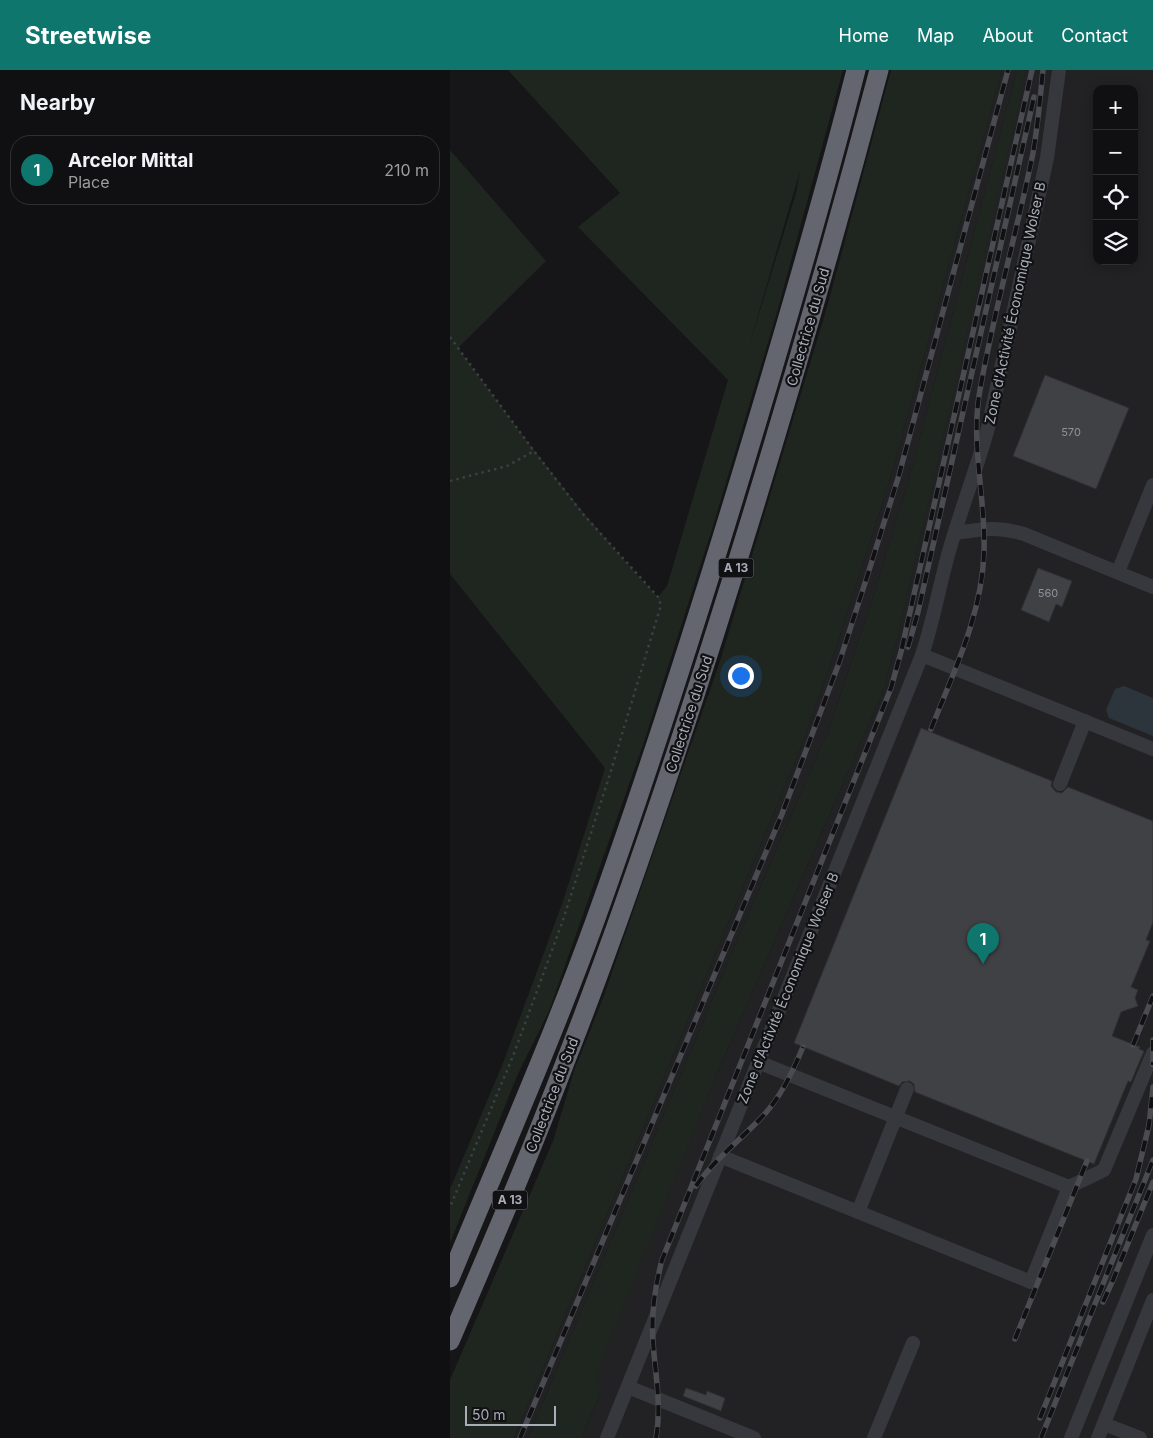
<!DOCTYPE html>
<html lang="en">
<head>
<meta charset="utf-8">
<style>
  :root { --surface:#101012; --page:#1e1e20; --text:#f1f3f6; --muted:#9c9d9f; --line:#303032; --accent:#0f766e }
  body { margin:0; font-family:Inter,sans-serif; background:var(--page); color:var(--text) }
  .controls { position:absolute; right:15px; top:15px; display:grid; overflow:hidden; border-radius:10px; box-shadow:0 2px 12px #0003 }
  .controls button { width:45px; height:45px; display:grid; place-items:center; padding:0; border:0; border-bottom:1px solid var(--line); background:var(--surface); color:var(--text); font:25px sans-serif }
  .scale { position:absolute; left:15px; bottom:12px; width:91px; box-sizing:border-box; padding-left:5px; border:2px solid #a8adb8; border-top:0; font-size:14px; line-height:18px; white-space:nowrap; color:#a8adb8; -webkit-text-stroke:4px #111113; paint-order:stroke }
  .you { position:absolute; left:290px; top:605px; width:18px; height:18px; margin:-12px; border:4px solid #fff; border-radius:50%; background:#1a73e8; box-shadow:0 0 0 8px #1a73e833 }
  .badge { display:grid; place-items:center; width:32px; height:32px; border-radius:50%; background:var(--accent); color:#fff; font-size:16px; font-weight:700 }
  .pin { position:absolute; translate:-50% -41px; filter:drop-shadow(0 1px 2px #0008) }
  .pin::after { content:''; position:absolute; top:26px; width:18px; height:15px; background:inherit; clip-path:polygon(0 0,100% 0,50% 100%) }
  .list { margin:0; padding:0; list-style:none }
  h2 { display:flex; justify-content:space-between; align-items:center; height:65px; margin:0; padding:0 20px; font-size:21px }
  h2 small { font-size:16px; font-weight:400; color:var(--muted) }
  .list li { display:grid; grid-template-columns:32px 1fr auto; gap:15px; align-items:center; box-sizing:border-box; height:70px; margin:0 10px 10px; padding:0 10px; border:1px solid var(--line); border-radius:20px }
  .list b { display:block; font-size:19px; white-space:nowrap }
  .list p { margin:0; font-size:16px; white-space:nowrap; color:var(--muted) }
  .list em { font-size:16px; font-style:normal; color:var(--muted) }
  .icon { flex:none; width:28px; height:28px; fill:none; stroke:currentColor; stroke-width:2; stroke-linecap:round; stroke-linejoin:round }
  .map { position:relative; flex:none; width:703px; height:1368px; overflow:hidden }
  header { display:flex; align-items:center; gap:30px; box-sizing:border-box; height:70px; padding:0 25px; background:var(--accent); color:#fff }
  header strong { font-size:24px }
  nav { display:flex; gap:28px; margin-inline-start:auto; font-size:18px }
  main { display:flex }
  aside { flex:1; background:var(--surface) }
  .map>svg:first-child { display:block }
  .built { fill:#222225; fill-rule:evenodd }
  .green { fill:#1e261f; fill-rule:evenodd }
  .water { fill:#2c353c }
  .building { fill:#404145; stroke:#303034 }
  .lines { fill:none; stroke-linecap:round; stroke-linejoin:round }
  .path { stroke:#3d3f44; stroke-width:2.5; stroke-dasharray:2.5 4; stroke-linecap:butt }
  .minor { stroke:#37383d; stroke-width:14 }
  .highway { stroke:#63666e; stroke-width:19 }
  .rail-casing { stroke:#4a4c52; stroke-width:5.5 }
  .rail { stroke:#111113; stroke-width:4; stroke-dasharray:11; stroke-linecap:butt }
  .labels { text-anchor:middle; stroke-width:4.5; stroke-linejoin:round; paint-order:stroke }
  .number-label { font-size:11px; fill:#8e929b }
  .shield { fill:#111113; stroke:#7b7e86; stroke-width:1 }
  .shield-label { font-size:12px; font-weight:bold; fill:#a8adb8 }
  .street-label { font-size:14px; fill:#a8adb8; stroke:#111113 }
</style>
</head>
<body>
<header>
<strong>Streetwise</strong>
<nav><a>Home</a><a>Map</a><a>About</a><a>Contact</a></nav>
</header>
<main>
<aside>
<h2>Nearby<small></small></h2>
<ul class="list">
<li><span class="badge">1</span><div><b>Arcelor Mittal</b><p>Place</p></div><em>210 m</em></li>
</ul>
</aside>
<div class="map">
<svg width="703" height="1368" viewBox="0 0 703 1368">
  <rect width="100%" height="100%" fill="#161618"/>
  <!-- built -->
  <g class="built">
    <path d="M552,0H567L459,409L418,544L378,661L292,859L78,1368H64L348,685L383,587L442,403Z"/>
    <path d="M575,0H703V1368H131L151,1321L145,1306L269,999L433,621L447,571ZM647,19H684V191H647Z"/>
  </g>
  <!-- green -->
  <g class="green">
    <path d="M58,0H393L326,246L263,456L194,672L99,941L67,1006L0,1173V1119L53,993L113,831L155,698L0,504V80L96,191L8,278C71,364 134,449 208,527L217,516L278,310L128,157L170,123ZM350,101L346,123L299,276Z"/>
    <path d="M441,0H552L442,403L383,587L348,685L64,1368H0V1310L103,1071L124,1001L153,928L270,591L377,237Z"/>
    <path d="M567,0H575L572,19L447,571L433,621L269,999L146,1306L151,1321L131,1368H78L292,859L378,661L418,544L459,409Z"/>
  </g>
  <!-- water -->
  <path class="water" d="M674,616L703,628V666L659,648L656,640L665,619Z"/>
  <!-- building -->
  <g class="building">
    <path d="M595,305L679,338L646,419L563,386Z"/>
    <path d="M588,498L622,511L612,537L606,534L599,552L571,540Z"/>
    <path d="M471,658L602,711L601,716L606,722L612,723L618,717L703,751V852L696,870L700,871L681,917L688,920L685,928L688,936L671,942L662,966L690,977L689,979L694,981L681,1012L678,1011L644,1094L465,1022L464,1014L460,1011L452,1012L449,1016L344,973Z"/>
    <path d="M236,1318L256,1325L257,1321L275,1328L271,1341L233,1326Z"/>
  </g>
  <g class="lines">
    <!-- path -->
    <g class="path">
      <path d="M0,267L84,381L133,444L208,527L211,535L160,704L112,853L63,986L0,1137"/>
      <path d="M0,411L57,396L84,381"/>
    </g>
    <!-- minor -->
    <g class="minor">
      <path d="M505,463C533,459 546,456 574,464L703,517"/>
      <path d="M668,502L703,415"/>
      <path d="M472,585L703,679"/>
      <path d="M610,714L635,651"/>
      <path d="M270,1086L581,1212L619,1117L308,992"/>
      <path d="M619,1117L654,1100L703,983"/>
      <path d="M408,1142L457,1019"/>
      <path d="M178,1317L304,1368"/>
      <path d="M654,1354L690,1368"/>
      <path d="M157,1368L472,585C483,552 489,518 498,485C510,442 526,401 538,358L597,88L609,0"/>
      <path d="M424,1368L463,1273"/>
      <path d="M621,1368L703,1165"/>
      <path d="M648,1368L703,1230"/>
    </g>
    <!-- highway -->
    <g class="highway">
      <path d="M0,1208C49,1089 101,972 145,851C204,687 257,519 307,352C342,235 376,118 406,0"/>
      <path d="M0,1271C40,1178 80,1085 116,990C171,850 219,707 265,563C324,377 379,189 429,0"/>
    </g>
    <!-- rail casing -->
    <g class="rail-casing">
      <g id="rail">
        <path d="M458,577L468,542L584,27"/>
        <path d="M481,659C504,601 532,545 534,482C536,428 520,374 530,320C544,240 567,162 583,83C588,55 590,28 593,0"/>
        <path d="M703,970V995"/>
        <path d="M683,975L703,926"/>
        <path d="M246,1116C264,1090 288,1072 310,1049C330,1029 342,1003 353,977"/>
        <path d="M653,1232L663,1210L703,1112"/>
        <path d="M565,1269L637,1091"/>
        <path d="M590,1348L686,1109L699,1055L703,1017"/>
        <path d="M70,1368L332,744L389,593L416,510L449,405L558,0"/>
        <path d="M206,1368C212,1335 205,1304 203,1271C201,1243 205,1217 212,1190L441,618L451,582L582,0"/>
        <path d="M591,1368L703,1090"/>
      </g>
    </g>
    <!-- rail -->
    <use href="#rail" class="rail"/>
  </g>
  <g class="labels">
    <!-- number labels -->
    <g class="number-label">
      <text x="621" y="366">570</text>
      <text x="598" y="527">560</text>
    </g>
    <!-- shield labels -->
    <g class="shield">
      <rect x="268.5" y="488.5" width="35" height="19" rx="4"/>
      <rect x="42.5" y="1120.5" width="35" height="19" rx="4"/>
    </g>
    <g class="shield-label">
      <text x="286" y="502">A 13</text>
      <text x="60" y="1134">A 13</text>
    </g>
    <!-- street labels -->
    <g class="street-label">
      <text transform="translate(565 233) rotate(-78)" y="5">Zone d'Activité Économique Wolser B</text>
      <text transform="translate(358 257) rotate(-74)" y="5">Collectrice du Sud</text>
      <text transform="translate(239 644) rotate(-72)" y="5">Collectrice du Sud</text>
      <text transform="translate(338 918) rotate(-68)" y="5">Zone d'Activité Économique Wolser B</text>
      <text transform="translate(102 1025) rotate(-69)" y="5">Collectrice du Sud</text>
    </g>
  </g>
</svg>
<div class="controls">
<button>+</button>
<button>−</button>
<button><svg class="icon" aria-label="locate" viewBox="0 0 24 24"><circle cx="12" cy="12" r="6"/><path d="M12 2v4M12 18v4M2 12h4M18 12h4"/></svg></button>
<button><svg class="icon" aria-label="layers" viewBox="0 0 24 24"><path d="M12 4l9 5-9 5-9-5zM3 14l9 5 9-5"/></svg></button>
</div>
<div class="scale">50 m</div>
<div class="you"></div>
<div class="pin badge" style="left:533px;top:894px">1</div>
</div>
</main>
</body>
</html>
